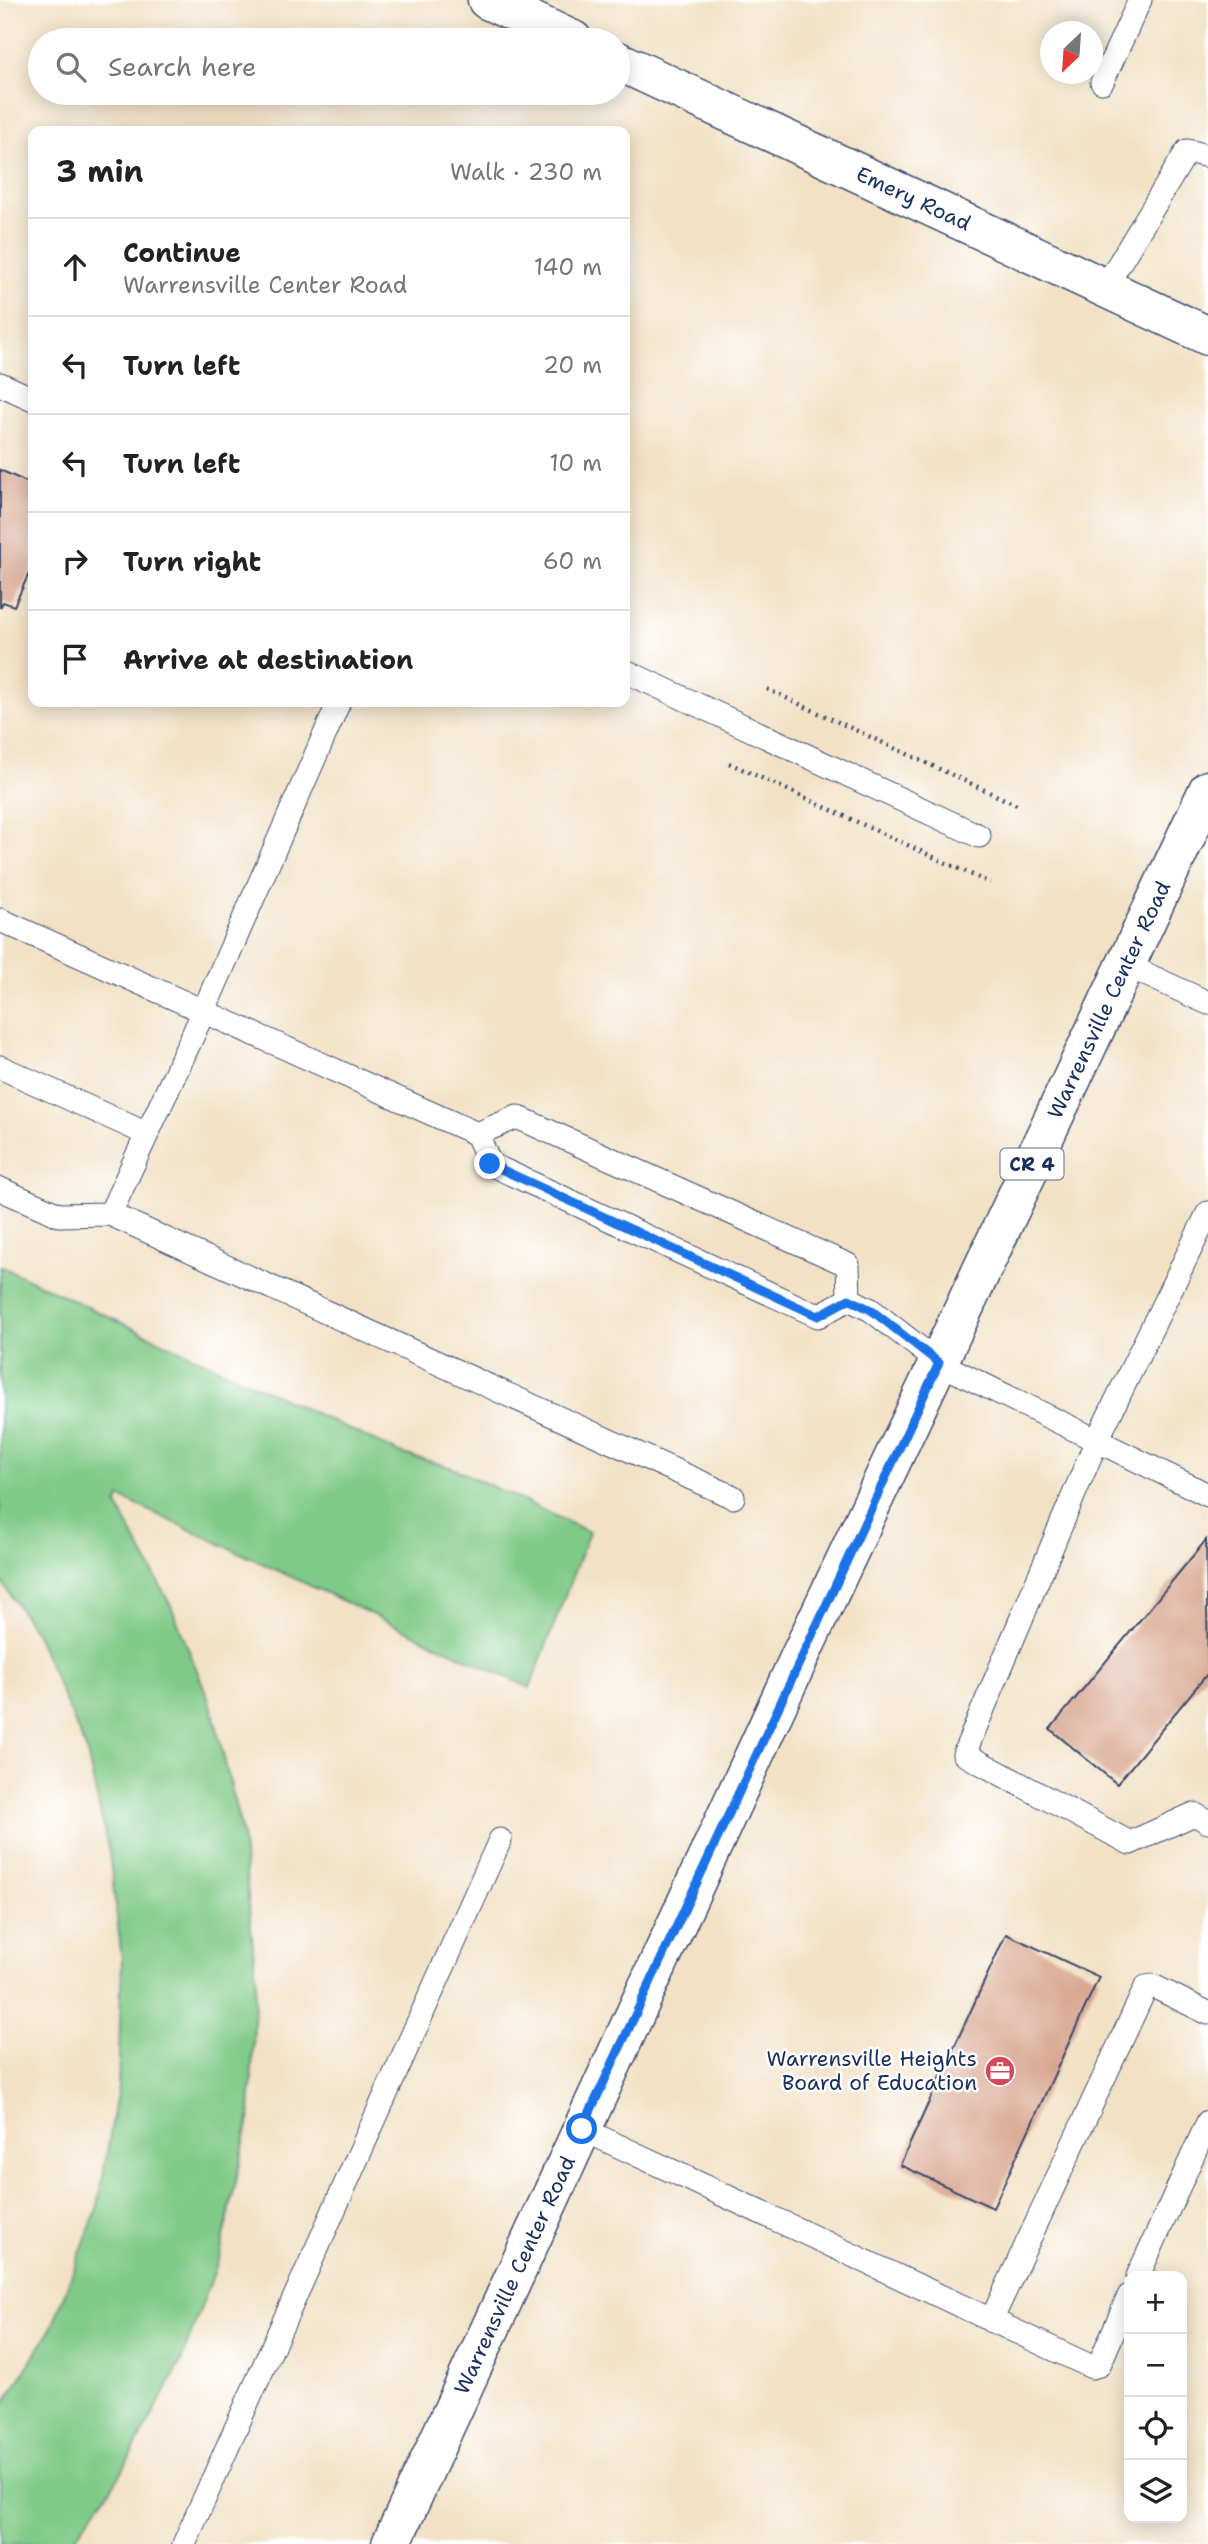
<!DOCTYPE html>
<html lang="en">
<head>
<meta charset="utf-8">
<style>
  :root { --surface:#fff; --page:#f6f6f6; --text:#222; --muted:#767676; --line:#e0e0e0 }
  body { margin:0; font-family:"Shantell Sans",sans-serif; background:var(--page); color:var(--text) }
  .controls { position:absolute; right:21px; bottom:21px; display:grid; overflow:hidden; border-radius:14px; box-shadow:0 4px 18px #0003 }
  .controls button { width:63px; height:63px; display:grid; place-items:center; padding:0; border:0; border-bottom:2px solid var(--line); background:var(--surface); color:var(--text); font:35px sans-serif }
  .compass { position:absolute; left:1040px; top:21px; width:63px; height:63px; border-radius:50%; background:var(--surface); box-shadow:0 4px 18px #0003; rotate:205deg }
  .stop { position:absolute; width:21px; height:21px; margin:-16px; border:5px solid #1a73e8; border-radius:50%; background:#fff }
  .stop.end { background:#1a73e8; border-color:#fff; box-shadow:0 2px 7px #0008 }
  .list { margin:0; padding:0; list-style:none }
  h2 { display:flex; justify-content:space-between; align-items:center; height:91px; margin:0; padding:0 28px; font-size:30px }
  h2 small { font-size:23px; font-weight:400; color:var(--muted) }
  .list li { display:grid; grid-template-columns:46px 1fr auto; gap:21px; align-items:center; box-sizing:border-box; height:98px; padding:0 28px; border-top:2px solid var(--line) }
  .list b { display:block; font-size:26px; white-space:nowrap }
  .list p { margin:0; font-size:23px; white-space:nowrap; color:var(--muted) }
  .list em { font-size:23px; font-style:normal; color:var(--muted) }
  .icon { flex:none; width:38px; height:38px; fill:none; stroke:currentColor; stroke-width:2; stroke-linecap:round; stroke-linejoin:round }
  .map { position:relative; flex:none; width:1208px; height:2544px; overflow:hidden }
  .search { position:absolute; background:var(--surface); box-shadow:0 4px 18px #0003; left:28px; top:28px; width:602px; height:77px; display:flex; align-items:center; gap:18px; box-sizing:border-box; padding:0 24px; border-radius:38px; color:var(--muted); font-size:26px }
  .panel { position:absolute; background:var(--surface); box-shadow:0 4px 18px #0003; left:28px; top:126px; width:602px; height:581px; border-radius:14px }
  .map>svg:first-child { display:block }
  .pitch { fill:#80ca87; stroke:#4e7c72; stroke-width:2 }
  .building { fill:#d8a58e }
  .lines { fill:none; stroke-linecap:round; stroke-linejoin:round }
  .lane-casing { stroke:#3b4a6d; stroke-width:25 }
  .secondary-casing { stroke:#3b4a6d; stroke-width:41 }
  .primary-casing { stroke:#3b4a6d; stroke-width:41 }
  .path { stroke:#3b4a6d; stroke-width:4.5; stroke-dasharray:2 5; stroke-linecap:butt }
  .lane { stroke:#fff; stroke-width:23 }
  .secondary { stroke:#fff; stroke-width:38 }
  .primary { stroke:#fff; stroke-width:38 }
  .route { stroke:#1a73e8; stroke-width:9 }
  .labels { text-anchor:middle; stroke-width:5; stroke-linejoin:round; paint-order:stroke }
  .shield { fill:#fff; stroke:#5f6d8e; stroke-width:2 }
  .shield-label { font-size:19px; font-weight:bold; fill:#1b2f5e }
  .street-label { font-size:21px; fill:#1b2f5e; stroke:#fff }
  .poi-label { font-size:21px; fill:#1b2f5e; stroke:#fff; text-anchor:end }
</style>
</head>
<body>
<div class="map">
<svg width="1208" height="2544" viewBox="0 0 1208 2544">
  <rect width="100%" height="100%" fill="#fff"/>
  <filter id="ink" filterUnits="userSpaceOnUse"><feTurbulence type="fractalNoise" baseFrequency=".0143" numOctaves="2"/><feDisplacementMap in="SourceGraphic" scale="14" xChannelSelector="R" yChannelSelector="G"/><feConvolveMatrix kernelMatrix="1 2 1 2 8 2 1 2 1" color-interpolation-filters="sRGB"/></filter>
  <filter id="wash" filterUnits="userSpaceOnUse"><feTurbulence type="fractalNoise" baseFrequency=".00686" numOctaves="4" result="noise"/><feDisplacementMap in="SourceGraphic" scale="28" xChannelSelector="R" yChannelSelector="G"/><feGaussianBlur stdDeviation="1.57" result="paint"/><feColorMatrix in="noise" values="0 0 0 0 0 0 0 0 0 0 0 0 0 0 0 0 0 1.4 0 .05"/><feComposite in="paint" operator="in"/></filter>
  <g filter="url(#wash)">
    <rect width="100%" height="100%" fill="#f2e1c5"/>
    <!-- pitch -->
    <path class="pitch" d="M0,1266L400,1453L453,1468L589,1532L530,1688L120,1497L117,1505L171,1606L212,1708L242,1834L256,1978L250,2115L220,2256L179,2366L118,2479L70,2544H0V2411L52,2327L98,2206L118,2087L122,1959L109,1852L86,1749L36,1634L0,1579Z"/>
    <g id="blocks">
      <!-- building -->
      <g class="building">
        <path d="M0,470L33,485V565L14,606L3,602L0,608Z"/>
        <path d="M1206,1540L1208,1673L1117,1784L1050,1729Z"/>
        <path d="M1006,1934L1099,1977L993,2208L900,2165Z"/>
      </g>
    </g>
  </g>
  <g filter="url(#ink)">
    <use href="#blocks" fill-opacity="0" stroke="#3b4a6d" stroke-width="2"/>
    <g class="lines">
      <!-- lane casing -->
      <g class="lane-casing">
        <g id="lane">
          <path d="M1102,82L1140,0"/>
          <path d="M1104,289L1187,151L1208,156"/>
          <path d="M0,384L33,399"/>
          <path d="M625,671L979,836"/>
          <path d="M0,920L477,1134"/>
          <path d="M1126,965L1208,1003"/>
          <path d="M0,1067L147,1134"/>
          <path d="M517,1117L848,1265L849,1299L818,1316L490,1164L477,1134Z"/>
          <path d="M0,1189L59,1215L110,1214L733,1497"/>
          <path d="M1208,1213L1097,1440L964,1754L1130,1843L1194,1814L1208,1822"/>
          <path d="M110,1214L193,1035L339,702"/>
          <path d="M849,1299L871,1310L939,1363L1208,1495"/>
          <path d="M582,2129L1092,2367L1099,2365L1129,2296"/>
          <path d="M1138,2276L1208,2122"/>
          <path d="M991,2321L1146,1987L1153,1986L1208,2013"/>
          <path d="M184,2544L500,1840"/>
        </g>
      </g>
      <!-- secondary casing -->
      <g class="secondary-casing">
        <g id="secondary">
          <path d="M487,0L573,40"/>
          <path id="s1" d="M618,61L1208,336"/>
        </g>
      </g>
      <!-- primary casing -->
      <g class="primary-casing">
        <g id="primary">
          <path id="s2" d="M391,2544L800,1656L1208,790"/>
        </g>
      </g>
      <!-- path -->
      <g class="path">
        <path d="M767,689L1019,806"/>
        <path d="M729,763L990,883"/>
      </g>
      <!-- lane -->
      <use href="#lane" class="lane"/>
      <!-- secondary -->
      <use href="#secondary" class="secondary"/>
      <!-- primary -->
      <use href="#primary" class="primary"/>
    </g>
  </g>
  <g class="lines" filter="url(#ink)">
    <!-- route -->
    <path class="route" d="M490,1164L818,1316L849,1299L871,1310L939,1363L582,2129"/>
  </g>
  <!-- icons -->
  <defs>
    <g id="office-disc" transform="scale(1.575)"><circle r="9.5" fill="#d1495b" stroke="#fff"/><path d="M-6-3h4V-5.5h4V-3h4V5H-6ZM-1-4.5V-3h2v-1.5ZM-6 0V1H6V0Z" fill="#fff"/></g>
  </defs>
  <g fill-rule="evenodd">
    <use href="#office-disc" x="1000" y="2071"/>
  </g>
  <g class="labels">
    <!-- shield labels -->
    <rect class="shield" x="1000.5" y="1148.5" width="63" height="31" rx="5"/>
    <g class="shield-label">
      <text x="1032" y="1171">CR 4</text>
    </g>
    <!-- street labels -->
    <g class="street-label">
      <text dy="7" stroke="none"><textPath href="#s1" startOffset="326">Emery Road</textPath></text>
      <text dy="7" stroke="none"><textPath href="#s2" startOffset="1703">Warrensville Center Road</textPath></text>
      <text dy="7" stroke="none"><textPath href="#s2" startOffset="296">Warrensville Center Road</textPath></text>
    </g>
    <!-- poi labels -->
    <g class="poi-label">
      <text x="977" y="2066">Warrensville Heights<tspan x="977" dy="24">Board of Education</tspan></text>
    </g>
  </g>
</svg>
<div class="controls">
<button>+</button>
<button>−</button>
<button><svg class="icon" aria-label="locate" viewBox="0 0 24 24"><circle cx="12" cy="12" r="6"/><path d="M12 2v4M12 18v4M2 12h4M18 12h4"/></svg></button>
<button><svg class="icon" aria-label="layers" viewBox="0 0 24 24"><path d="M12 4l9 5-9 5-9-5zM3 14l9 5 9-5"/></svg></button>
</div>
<svg class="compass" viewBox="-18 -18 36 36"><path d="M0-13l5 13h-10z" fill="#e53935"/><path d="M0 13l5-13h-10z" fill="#767676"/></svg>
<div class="stop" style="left:582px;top:2129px"></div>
<div class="stop end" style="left:490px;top:1164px"></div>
<div class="search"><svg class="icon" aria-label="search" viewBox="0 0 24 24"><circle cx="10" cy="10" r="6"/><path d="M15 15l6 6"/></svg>Search here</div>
<section class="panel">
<h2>3 min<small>Walk · 230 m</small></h2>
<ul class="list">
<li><svg class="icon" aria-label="ahead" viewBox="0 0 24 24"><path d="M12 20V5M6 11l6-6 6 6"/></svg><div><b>Continue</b><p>Warrensville Center Road</p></div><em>140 m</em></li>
<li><svg class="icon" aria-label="left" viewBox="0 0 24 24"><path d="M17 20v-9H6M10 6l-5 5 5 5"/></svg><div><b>Turn left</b></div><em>20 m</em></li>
<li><svg class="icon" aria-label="left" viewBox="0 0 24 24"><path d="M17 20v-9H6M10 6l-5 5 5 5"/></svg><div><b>Turn left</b></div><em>10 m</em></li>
<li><svg class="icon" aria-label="right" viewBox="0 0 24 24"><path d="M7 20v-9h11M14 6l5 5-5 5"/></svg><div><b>Turn right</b></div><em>60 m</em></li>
<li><svg class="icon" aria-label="arrive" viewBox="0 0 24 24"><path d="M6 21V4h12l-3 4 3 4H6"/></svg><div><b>Arrive at destination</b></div></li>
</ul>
</section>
</div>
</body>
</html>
